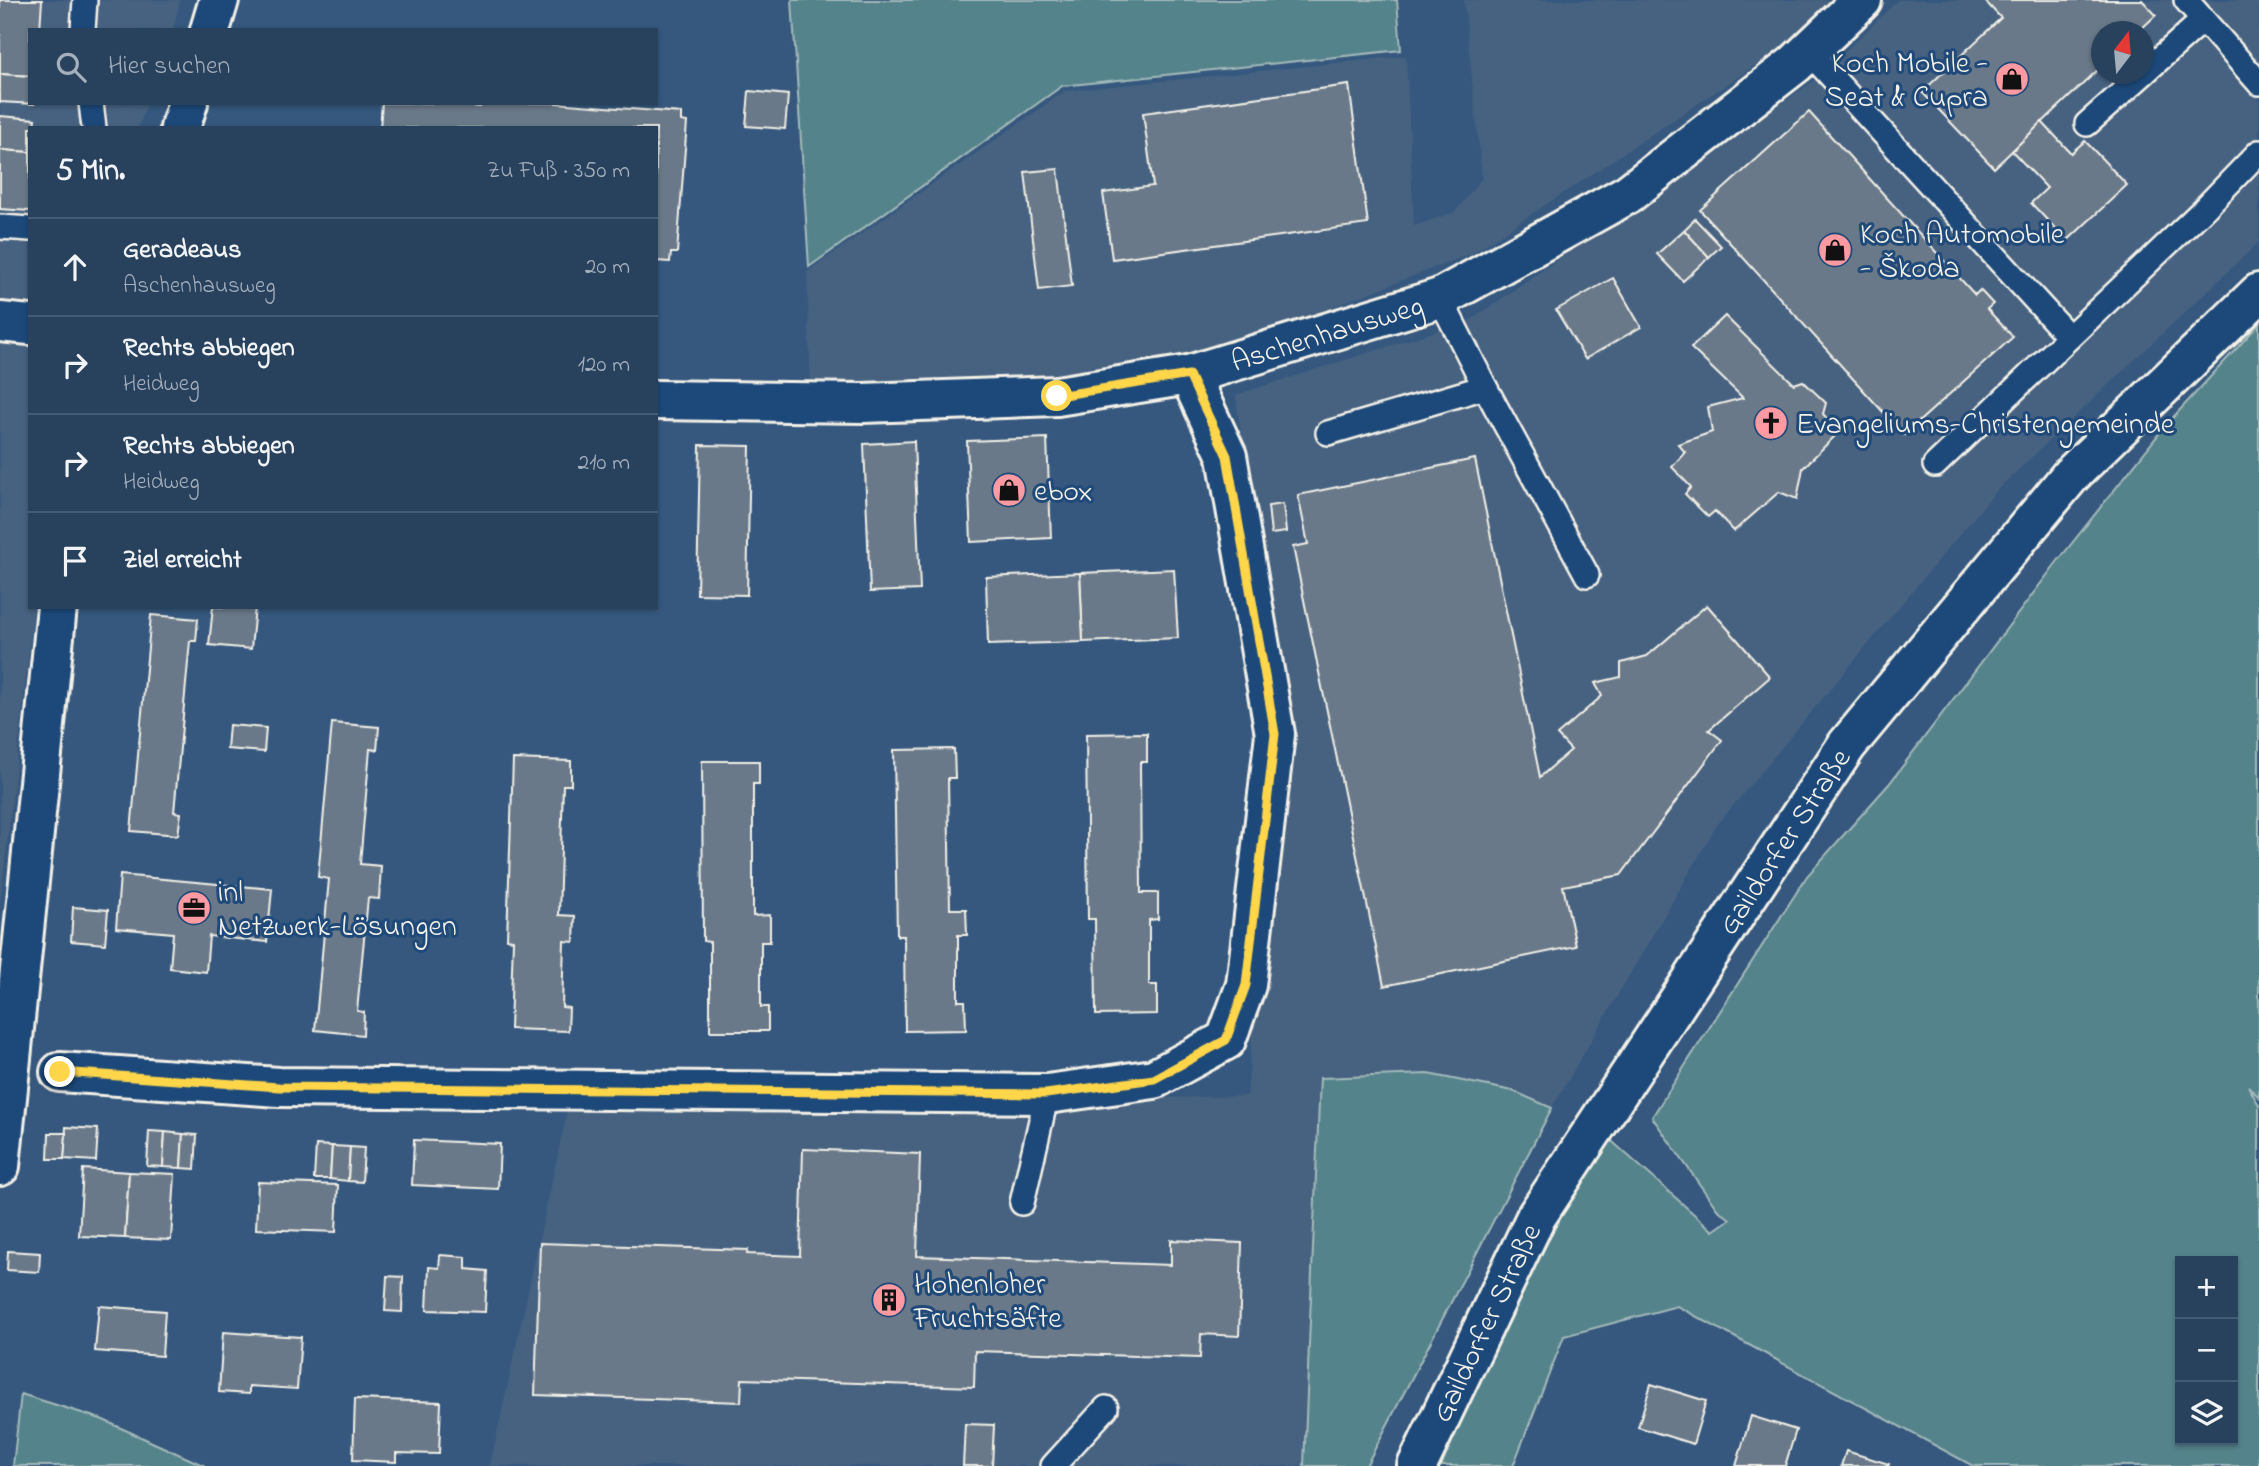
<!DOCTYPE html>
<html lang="de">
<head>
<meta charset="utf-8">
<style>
  :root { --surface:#28425e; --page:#344d67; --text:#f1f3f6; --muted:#a5b0bc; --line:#445b73 }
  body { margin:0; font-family:"Indie Flower",sans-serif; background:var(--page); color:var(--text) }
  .controls { position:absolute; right:21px; bottom:21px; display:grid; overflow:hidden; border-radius:0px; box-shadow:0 2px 5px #0004 }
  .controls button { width:63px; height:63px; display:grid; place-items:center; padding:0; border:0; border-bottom:2px solid var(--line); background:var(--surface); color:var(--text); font:35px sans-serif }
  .compass { position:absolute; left:2091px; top:21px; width:63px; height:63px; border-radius:50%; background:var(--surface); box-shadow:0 2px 5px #0004; rotate:16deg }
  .stop { position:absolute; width:21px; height:21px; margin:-16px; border:5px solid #ffd54a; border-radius:50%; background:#fff }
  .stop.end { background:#ffd54a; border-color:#fff; box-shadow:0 2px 7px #0008 }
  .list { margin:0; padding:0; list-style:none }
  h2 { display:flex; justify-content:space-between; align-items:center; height:91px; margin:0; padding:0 28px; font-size:30px }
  h2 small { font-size:23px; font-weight:400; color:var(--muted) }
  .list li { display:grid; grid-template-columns:46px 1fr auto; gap:21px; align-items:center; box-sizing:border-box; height:98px; padding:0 28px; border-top:2px solid var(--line) }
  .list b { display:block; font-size:26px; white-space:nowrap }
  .list p { margin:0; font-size:23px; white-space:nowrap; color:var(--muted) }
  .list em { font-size:23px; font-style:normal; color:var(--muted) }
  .icon { flex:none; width:38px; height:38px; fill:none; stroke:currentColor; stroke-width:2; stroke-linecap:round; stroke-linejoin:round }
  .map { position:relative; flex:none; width:2259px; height:1466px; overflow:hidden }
  .search { position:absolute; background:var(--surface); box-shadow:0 2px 5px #0004; left:28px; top:28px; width:630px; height:77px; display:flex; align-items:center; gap:18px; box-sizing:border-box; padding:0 24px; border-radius:0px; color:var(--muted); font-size:26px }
  .panel { position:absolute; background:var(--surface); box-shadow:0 2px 5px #0004; left:28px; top:126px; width:630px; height:483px; border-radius:0px }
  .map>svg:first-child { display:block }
  .built { fill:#466281; fill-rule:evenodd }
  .green { fill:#54838c; stroke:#a4baba; stroke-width:2; fill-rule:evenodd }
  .building { fill:#6a7989; stroke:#f4f1e8; stroke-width:2 }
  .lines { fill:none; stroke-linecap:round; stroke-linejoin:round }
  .lane-casing { stroke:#f4f1e8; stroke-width:28 }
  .street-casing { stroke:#f4f1e8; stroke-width:44 }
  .secondary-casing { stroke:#f4f1e8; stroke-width:44 }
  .primary-casing { stroke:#f4f1e8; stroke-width:44 }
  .lane { stroke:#1f4a7a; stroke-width:23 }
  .street { stroke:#1f4a7a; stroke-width:38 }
  .secondary { stroke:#1f4a7a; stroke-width:38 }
  .primary { stroke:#1f4a7a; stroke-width:38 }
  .route { stroke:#ffd54a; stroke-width:9 }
  .labels { text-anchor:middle; stroke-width:6; stroke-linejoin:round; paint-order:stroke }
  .poi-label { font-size:30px; fill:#f4f1e8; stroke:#1f4a7a; text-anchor:start }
  .street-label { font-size:30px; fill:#f4f1e8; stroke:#1f4a7a }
</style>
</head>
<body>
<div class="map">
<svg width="2259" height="1466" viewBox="0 0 2259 1466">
  <rect width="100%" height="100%" fill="#36587e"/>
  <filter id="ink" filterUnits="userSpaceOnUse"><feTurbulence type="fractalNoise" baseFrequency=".0143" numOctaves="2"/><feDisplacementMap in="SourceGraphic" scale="14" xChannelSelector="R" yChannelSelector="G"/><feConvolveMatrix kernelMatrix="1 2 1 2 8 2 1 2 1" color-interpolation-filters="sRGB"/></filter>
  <g filter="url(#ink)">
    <!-- built -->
    <g class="built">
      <path d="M0,0H180L173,30H30V103H147L138,128H30V607H34L0,905Z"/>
      <path d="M1464,0H1831L1777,51L1473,253L1199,358L982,389L811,391L807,272L1065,91L1406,56L1414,226L1455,212L1482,178Z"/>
      <path d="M1898,0H2259V242L1996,491L1717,825L1539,1130L1366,1466H490L567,1112L1247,1096L1277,724L1236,395L1471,320L1818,78ZM2102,32H2144V74H2102Z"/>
    </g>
    <!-- green -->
    <g class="green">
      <path d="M792,0H1397L1401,50L1062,86L809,267Z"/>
      <path d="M2259,324V1097L2248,1086L2259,1105V1466H1973L1677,1306L1564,1336L1513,1466H1441L1517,1299L1605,1135L1713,1231L1730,1219L1717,1209L1652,1117L1807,876L1889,784L2057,562L2166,425ZM2180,1261H2233V1440H2180Z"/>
      <path d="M1428,1074L1513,1091L1552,1108L1366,1466H1304L1320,1078Z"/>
      <path d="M21,1394L101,1419L205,1466H13Z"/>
    </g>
    <!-- building -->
    <g class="building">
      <path d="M0,0H42L40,30H30V76L0,74Z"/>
      <path d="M1984,0H2142L2156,15L2138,32H2102V66L1994,168L1922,92L2001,18Z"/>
      <path d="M0,74L30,76V103L35,104L0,102Z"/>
      <path d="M1349,85L1368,224L1112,259L1103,193L1153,186L1143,113Z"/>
      <path d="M749,91L788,95L785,129L746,126Z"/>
      <path d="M382,103H471V106L480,107V103H555L681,113V121L687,122L677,253H671L670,262L656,261V128H380Z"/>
      <path d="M1809,112L1975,295L1980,290L1993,304L1987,309L2013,337L1904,435L1700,210Z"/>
      <path d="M0,116L35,119L34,128H30V152L0,150Z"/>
      <path d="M2042,122L2071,153L2085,141L2127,185L2067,241L2031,203L2047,188L2012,151Z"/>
      <path d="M0,150L30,152V211L0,209Z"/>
      <path d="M1058,169L1072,286L1039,290L1025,172Z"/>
      <path d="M1695,219L1721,246L1709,257L1684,230Z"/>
      <path d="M1684,230L1709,257L1683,281L1657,254Z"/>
      <path d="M1613,278L1641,327L1585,359L1556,310Z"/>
      <path d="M1725,316L1794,384L1803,381L1826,403L1823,414L1839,432L1803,468L1797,499L1779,492L1734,531L1715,511L1708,517L1685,494L1691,487L1672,467L1685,452L1678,444L1712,432L1708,407L1743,398L1691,348Z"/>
      <path d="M1047,438L1051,538L971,542L967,441Z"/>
      <path d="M914,441L920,590L870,592L864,444Z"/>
      <path d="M700,445L750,446L747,595L697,594Z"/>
      <path d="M1475,459L1540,777L1571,750L1557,735L1602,696L1595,683L1621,677V663L1647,656L1707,605L1770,677L1709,730L1722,740L1621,875L1563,886L1576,946L1384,986L1293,547L1308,544L1298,495Z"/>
      <path d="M1283,504L1286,532L1271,534L1268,506Z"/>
      <path d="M1174,569L1178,638L1083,642L1080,573Z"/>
      <path d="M1080,573L1083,642L988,645L986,577Z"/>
      <path d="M213,607H255L251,649L209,645Z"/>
      <path d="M151,615L198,619L196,641H190L174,812L181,813L178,835L131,831Z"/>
      <path d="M332,723L379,727L377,750L370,749L360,864L381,866L379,899L368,898L357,1011L364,1012L363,1035L315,1030L329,879L318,877Z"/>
      <path d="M229,725L266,728L264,752L227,749Z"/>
      <path d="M1147,733V762H1140L1141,893H1158V919L1149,920V985H1157V1014L1096,1015L1095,919H1088L1086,734Z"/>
      <path d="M954,749L955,778H948L950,909H966L967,935H958V1001H965L966,1030L905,1031L904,936H897L894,750Z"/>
      <path d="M513,759L571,761V785H563L559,915L575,916L574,942L564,941L562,1007L569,1008L568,1031L510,1029L513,940L507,939Z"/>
      <path d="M702,761H759V784H753V916L770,915V942H761V1007H768V1031H710V942L703,941Z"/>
      <path d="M120,875L272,889L267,942L209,936L206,972L170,968L173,933L116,928Z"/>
      <path d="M73,907L108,910L105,944L71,941Z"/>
      <path d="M66,1127L98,1129L96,1161L64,1159Z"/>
      <path d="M149,1131L165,1132L163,1167L147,1166Z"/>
      <path d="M165,1132L183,1134L181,1168L163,1167Z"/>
      <path d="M49,1133H66L64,1159H48Z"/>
      <path d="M183,1134L197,1135L195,1169L181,1168Z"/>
      <path d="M414,1140L500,1144L498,1189L412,1185Z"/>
      <path d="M316,1145L332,1146L330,1179H314Z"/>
      <path d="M332,1146L350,1147L348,1181L330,1179Z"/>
      <path d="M350,1147L364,1148L362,1182L348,1181Z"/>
      <path d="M803,1149L920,1154L917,1256L1171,1265V1240L1242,1243L1239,1336L1201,1334L1200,1358L975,1351L974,1387L742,1379L741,1402L535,1395L540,1243L748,1250L747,1254L800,1256Z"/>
      <path d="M83,1169L129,1172L125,1238L79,1236Z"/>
      <path d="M129,1172L175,1174L171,1240L125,1238Z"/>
      <path d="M258,1182L338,1185L336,1232L256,1229Z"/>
      <path d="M8,1251L40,1253L39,1272L7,1270Z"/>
      <path d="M440,1255L466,1257V1269L487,1271L485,1312L427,1310L429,1267L439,1268Z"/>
      <path d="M387,1276L403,1277L402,1312L385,1311Z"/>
      <path d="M99,1306L165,1311L162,1356L95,1351Z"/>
      <path d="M223,1332L301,1337L297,1389L249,1386V1394L219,1392Z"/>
      <path d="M1651,1384L1706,1401L1693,1444L1638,1427Z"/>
      <path d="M355,1399L441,1402L439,1454L396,1453V1462L353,1460Z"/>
      <path d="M1751,1416L1796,1430L1785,1466H1736Z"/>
      <path d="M965,1424L994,1425L992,1466H963Z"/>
      <path d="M1846,1451L1889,1464L1888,1466H1841Z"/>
    </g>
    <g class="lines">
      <!-- lane casing -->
      <g class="lane-casing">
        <g id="lane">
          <path d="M2186,0L2259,83"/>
          <path d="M83,30L85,0"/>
          <path d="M1808,51L2069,337"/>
          <path d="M2144,73L2203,20"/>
          <path d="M91,103L94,128"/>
          <path d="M2087,124L2143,74"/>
          <path d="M0,227L30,229"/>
          <path d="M1440,298L1485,387L1587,575"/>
          <path d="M1328,433L1485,387"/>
          <path d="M1935,465L2202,211L2259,152"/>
          <path d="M1022,1203L1047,1094"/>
          <path d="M1053,1466L1106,1408"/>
        </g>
      </g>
      <!-- street casing -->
      <g class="street-casing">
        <g id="street">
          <path d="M0,322L30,325"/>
          <path id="s1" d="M656,400L863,403L1057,396L1189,375L1440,298L1628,194L1795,64L1862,0"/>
          <path d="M60,1072L279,1087L1047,1094L1154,1079L1226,1040L1246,985L1275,734L1227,456L1189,375"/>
        </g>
      </g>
      <!-- secondary casing -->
      <g class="secondary-casing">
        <g id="secondary">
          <path d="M210,30L219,0"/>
          <path d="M180,128L188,103"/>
          <path d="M0,1166L57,607"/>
        </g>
      </g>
      <!-- primary casing -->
      <g class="primary-casing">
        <g id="primary">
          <path id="s2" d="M1417,1466L1536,1217L1847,745L2071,475L2259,293"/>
        </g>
      </g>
      <!-- lane -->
      <use href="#lane" class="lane"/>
      <!-- street -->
      <use href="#street" class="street"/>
      <!-- secondary -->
      <use href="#secondary" class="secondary"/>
      <!-- primary -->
      <use href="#primary" class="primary"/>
    </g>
  </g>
  <g class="lines" filter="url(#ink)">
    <!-- route -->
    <path class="route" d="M60,1072L279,1087L1046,1094L1154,1079L1226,1040L1246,985L1275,734L1227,456L1189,375L1057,396"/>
  </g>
  <!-- icons -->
  <defs>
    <g id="shop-disc" transform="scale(1.75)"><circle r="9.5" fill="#ff9aa2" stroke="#1f4a7a"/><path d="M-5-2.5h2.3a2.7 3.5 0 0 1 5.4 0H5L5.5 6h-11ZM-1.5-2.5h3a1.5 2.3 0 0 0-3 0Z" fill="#111"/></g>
    <g id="church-disc" transform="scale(1.75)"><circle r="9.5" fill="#ff9aa2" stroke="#1f4a7a"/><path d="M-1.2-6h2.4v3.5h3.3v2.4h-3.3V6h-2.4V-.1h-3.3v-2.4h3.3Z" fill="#111"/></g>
    <g id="office-disc" transform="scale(1.75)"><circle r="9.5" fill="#ff9aa2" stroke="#1f4a7a"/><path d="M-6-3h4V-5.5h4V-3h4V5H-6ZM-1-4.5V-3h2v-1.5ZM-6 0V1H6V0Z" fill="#111"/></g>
    <g id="building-disc" transform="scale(1.75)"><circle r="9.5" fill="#ff9aa2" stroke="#1f4a7a"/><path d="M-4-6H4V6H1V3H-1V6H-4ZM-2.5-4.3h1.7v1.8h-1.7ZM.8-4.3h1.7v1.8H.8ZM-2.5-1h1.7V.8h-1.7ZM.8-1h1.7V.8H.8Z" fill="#111"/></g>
  </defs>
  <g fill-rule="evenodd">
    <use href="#shop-disc" x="2012" y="79"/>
    <use href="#shop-disc" x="1835" y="250"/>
    <use href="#church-disc" x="1771" y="423"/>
    <use href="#shop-disc" x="1009" y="490"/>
    <use href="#office-disc" x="194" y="908"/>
    <use href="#building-disc" x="889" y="1300"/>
  </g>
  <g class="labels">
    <!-- poi labels -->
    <g class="poi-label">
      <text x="1988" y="72" text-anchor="end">Koch Mobile -<tspan x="1988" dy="34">Seat &amp; Cupra</tspan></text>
      <text x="1860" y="243">Koch Automobile<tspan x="1860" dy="34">- Škoda</tspan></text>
      <text x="1796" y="433">Evangeliums-Christengemeinde</text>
      <text x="1034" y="500">ebox</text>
      <text x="218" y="901">inl<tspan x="218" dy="34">Netzwerk-Lösungen</tspan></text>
      <text x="914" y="1293">Hohenloher<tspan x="914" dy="34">Fruchtsäfte</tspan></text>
    </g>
    <!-- street labels -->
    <g class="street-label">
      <text dy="10" stroke="none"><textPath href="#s1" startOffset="679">Aschenhausweg</textPath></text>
      <text dy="10" stroke="none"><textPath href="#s2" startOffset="726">Gaildorfer Straße</textPath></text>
      <text dy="10" stroke="none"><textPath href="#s2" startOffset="159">Gaildorfer Straße</textPath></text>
    </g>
  </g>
</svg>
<div class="controls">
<button>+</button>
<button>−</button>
<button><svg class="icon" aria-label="layers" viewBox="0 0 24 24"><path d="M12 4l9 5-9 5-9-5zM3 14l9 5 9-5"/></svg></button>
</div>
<svg class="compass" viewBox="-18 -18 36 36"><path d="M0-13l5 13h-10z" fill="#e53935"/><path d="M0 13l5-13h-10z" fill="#a5b0bc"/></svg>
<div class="stop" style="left:1057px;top:396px"></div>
<div class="stop end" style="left:60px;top:1072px"></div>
<div class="search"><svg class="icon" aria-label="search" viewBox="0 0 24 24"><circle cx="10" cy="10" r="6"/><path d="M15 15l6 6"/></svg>Hier suchen</div>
<section class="panel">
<h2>5 Min.<small>Zu Fuß · 350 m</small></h2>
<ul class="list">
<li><svg class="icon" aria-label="ahead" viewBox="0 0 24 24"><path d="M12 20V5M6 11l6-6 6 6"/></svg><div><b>Geradeaus</b><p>Aschenhausweg</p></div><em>20 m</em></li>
<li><svg class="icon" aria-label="right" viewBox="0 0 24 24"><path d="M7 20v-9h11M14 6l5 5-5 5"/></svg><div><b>Rechts abbiegen</b><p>Heidweg</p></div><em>120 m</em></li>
<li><svg class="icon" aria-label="right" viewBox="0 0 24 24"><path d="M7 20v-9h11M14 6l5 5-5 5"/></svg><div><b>Rechts abbiegen</b><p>Heidweg</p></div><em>210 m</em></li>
<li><svg class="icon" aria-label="arrive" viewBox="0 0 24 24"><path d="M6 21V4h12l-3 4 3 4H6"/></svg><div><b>Ziel erreicht</b></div></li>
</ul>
</section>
</div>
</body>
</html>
